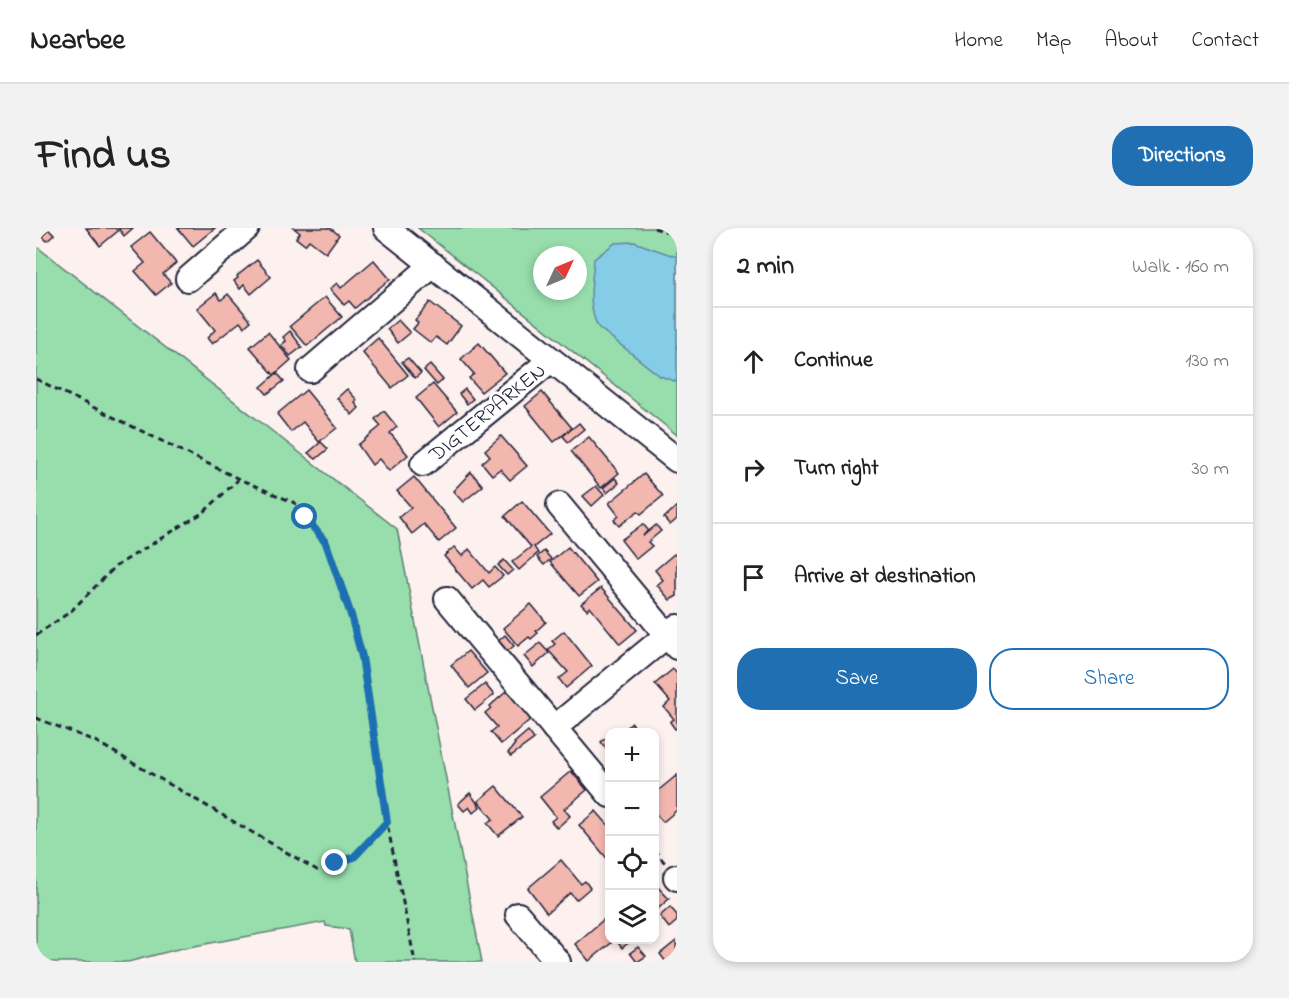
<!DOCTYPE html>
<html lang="en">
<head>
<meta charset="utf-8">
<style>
  :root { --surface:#fff; --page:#f2f2f2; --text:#222; --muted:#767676; --line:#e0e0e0; --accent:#1f6fb2 }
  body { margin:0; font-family:"Indie Flower",sans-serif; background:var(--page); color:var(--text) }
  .controls { position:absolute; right:18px; bottom:18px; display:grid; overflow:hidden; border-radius:12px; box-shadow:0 3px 9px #0003 }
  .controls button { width:54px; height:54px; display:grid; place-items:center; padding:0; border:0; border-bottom:2px solid var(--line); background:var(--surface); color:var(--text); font:30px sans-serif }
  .compass { position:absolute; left:497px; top:18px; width:54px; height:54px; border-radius:50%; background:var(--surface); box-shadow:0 3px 9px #0003; rotate:46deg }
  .stop { position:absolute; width:18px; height:18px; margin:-14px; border:4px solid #1f6fb2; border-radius:50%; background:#fff }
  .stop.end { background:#1f6fb2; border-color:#fff; box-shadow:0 2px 6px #0008 }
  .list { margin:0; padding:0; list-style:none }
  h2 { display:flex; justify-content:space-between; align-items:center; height:78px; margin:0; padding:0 24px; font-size:26px }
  h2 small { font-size:20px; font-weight:400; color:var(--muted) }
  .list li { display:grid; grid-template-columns:39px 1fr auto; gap:18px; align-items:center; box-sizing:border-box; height:108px; padding:0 24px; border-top:2px solid var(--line) }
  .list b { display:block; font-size:22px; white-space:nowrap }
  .list em { font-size:20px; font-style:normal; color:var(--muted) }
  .actions { display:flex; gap:12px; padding:18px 24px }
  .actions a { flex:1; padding:14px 0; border:2px solid var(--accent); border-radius:24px; text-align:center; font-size:21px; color:var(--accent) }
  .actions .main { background:var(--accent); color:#fff }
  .icon { flex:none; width:33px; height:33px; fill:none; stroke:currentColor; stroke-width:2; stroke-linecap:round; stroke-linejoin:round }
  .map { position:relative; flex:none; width:641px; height:734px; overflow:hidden; border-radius:24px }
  header { display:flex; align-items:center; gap:36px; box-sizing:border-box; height:84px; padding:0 30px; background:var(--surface); border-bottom:2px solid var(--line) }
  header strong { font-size:28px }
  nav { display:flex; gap:33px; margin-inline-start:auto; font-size:21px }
  .intro { display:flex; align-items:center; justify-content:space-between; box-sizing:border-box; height:144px; padding:0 36px }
  h1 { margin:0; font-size:42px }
  .button { padding:15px 27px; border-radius:24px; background:var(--accent); color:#fff; font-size:21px; font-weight:700 }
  main { display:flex; gap:36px; padding:0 36px }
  aside { flex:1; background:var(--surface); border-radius:24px; box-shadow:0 3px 9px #0003 }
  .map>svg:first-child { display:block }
  .green { fill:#97deac; stroke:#5c8074; stroke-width:1.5; fill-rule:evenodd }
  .water { fill:#85cde6; stroke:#5d89a2; stroke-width:1.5 }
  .building { fill:#f2b7af; stroke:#22223b; stroke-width:1.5 }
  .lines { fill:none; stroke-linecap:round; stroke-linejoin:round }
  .minor-casing { stroke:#22223b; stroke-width:28 }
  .path { stroke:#22223b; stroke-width:3; stroke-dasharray:6 4.5; stroke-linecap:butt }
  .minor { stroke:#fff; stroke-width:24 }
  .route { stroke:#1f6fb2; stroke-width:8 }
  .labels { text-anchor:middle; stroke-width:6; stroke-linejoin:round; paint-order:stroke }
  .street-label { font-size:21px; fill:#22223b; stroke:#fff }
</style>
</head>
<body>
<header>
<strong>Nearbee</strong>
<nav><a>Home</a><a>Map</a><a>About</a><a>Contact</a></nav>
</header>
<div class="intro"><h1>Find us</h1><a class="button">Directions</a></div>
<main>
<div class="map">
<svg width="641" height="734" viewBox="0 0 641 734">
  <rect width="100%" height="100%" fill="#fcf1ef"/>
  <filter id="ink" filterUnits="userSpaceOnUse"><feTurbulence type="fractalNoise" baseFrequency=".0167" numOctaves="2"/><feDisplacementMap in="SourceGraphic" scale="12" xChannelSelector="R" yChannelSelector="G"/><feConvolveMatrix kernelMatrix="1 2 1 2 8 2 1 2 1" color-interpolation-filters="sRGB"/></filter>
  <g filter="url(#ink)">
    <!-- green -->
    <g class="green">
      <path d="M382,0H641V207L416,27ZM506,27H542V63H506Z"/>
      <path d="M0,18L361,301L446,734H319L313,701L290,698L289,694L142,721L92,734H0Z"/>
    </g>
    <!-- water -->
    <path class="water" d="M598,14L641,29V154L624,148L562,99C551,77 556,55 558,31L579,15Z"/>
    <!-- building -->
    <g class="building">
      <path d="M50,0H79L82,3L64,18Z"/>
      <path d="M82,0H97L88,8Z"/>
      <path d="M142,0H179L157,18Z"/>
      <path d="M258,0H294L303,7L290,25L273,12L269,17L260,10L264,5Z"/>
      <path d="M13,2L18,7L11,13L6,8Z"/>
      <path d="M114,4L140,35L127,46L135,55L120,67L99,43L109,35L95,19Z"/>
      <path d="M221,32L235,49L215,66L208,57L204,61L198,53L202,50L201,48Z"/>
      <path d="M338,32L354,51L319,80L313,73L308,77L294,61L301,55L305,60Z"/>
      <path d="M180,65L185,72L192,66L215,93L208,99L204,94L176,116L171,110L179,102L161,80Z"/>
      <path d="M289,69L306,89L271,118L254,98Z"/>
      <path d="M394,74L425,98L411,117L400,109L395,115L377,101L382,95L379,92Z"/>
      <path d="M362,92L374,105L362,115L351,101Z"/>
      <path d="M254,103L266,119L254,128L245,117L250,113L247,109Z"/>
      <path d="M232,104L255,132L238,147L214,119Z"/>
      <path d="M342,110L372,147L356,160L326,124Z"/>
      <path d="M443,115L469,145L445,164L433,150L438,146L425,131Z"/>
      <path d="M372,130L385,145L379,150L366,134Z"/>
      <path d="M394,137L407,152L401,157L388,142Z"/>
      <path d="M241,145L248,153L231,166L225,159Z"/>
      <path d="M397,156L421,184L403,199L380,170Z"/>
      <path d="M311,161L321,172L319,175L323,180L316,187L301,170Z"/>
      <path d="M429,161L437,171L431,176L423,166Z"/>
      <path d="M270,162L301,200L283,214L267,194L255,204L241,186Z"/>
      <path d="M506,164L536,200L518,214L489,178Z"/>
      <path d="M348,183L361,199L354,205L372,227L353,243L343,231L336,237L322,217L345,198L339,191Z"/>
      <path d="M543,195L548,201L532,214L527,208Z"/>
      <path d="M465,208L491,238L474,252L464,241L456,247L446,235L454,228L449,222Z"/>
      <path d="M553,209L583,245L565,260L535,223Z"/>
      <path d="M285,214L292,221L280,231L272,225Z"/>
      <path d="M435,244L447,258L427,274L417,263Z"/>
      <path d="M608,246L627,268L605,286L602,283L583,298L578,292L583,288L573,275Z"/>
      <path d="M378,249L420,300L403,314L388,296L376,306L363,289L375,279L361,263Z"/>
      <path d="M579,250L583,255L571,265L567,260Z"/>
      <path d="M560,258L568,267L556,278L547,268Z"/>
      <path d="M486,273L514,306L498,319L502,325L483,342L476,334L495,319L469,288Z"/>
      <path d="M641,278V291L634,297L628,290Z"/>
      <path d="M607,296L612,302L607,308L620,297L625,303L612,314L616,318L600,331L585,312Z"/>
      <path d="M418,319L426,328L433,321L453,345L459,339L467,348L453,359L447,352L436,361L408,328Z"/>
      <path d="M532,319L561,354L543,368L514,334Z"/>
      <path d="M508,323L515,331L508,337L501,329Z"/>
      <path d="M638,326L641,329V368L634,372L621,357L627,352L619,342Z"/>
      <path d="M468,332L477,342L471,347L462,337Z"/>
      <path d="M565,360L601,402L584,416L554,379L551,382L545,376Z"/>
      <path d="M495,376L510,394L500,403L502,405L495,411L493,409L482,418L467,400Z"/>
      <path d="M528,403L556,438L530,460L523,451L532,444L512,422L519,416L516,413Z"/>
      <path d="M469,407L478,418L468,426L460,415Z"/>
      <path d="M504,415L513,425L497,439L488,428Z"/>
      <path d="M432,423L451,445L433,460L415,437Z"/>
      <path d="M637,441L641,446V500L639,501L634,494L638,491L628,479L634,473L619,456Z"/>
      <path d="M449,456L458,467L439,482L430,471Z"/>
      <path d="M471,463L495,491L465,516L455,504L461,499L449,485L455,480L454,478Z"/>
      <path d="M596,495L603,505H585Z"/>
      <path d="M492,503L498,511L475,528L472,525L479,516L478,515Z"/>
      <path d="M574,507V526L565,514Z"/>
      <path d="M535,543L551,562L528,581L534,588L521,600L515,593L520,589L504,569Z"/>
      <path d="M641,547V582L627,594L618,584V566Z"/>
      <path d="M460,558L486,589L462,608L451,595L457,591L442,573Z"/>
      <path d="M434,565L444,579L437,585L433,579L428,583L422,576Z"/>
      <path d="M560,583L574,599V634L543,597Z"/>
      <path d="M525,632L545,656L549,653L554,660L540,672L534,665L511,685L492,660Z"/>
      <path d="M618,655L633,671L618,684Z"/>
      <path d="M634,679L641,687V693L633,700L624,688Z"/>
      <path d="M567,692L574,700V712H579L553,733L539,716Z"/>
      <path d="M580,712H596L586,720Z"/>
      <path d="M640,713L641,734H630L624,726Z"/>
      <path d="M602,719L610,728L601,734L594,725Z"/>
    </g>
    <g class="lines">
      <!-- minor casing -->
      <g class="minor-casing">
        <g id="minor">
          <path d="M350,0L641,232"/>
          <path d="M152,51L211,0"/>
          <path d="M274,142L397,37"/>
          <path d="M387,236L515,132"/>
          <path d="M523,277L641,419"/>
          <path d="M411,371L574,567"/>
          <path d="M518,500L641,399"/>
          <path d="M640,649L641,650"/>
          <path d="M482,687L522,734"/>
        </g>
      </g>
      <!-- path -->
      <g class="path">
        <path d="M618,0L641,7"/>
        <path d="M0,151L203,251L259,275L290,315L309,366L326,429L351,595L379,734"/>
        <path d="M0,407L34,384L80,338L168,284L202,252"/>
        <path d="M0,490L59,513L281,642L318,629L351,595"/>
        <path d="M618,622L629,635"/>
      </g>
      <!-- minor -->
      <use href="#minor" class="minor"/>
    </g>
  </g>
  <g class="lines" filter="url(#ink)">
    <!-- route -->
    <path class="route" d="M269,289L290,315L315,387L326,429L351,594L318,629L299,635"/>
  </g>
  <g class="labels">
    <!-- street labels -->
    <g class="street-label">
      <text transform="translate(451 184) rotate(-39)" y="7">DIGTERPARKEN</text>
    </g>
  </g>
</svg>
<div class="controls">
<button>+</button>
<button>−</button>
<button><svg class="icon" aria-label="locate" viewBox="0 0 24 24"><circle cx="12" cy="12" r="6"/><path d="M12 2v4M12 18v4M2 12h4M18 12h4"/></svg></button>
<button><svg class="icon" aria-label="layers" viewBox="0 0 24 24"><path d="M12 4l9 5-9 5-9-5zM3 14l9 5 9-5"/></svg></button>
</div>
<svg class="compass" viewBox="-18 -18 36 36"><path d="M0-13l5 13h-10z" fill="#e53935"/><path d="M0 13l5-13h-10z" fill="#767676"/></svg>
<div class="stop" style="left:269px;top:289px"></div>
<div class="stop end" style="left:299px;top:635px"></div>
</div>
<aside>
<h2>2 min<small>Walk · 160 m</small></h2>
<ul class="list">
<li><svg class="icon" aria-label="ahead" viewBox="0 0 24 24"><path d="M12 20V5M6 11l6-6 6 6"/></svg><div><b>Continue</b></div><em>130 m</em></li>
<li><svg class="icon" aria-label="right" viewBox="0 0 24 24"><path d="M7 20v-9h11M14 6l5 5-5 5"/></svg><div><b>Turn right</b></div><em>30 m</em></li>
<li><svg class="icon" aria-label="arrive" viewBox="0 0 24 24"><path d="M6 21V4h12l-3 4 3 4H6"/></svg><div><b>Arrive at destination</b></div></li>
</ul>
<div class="actions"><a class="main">Save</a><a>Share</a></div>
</aside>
</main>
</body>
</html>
